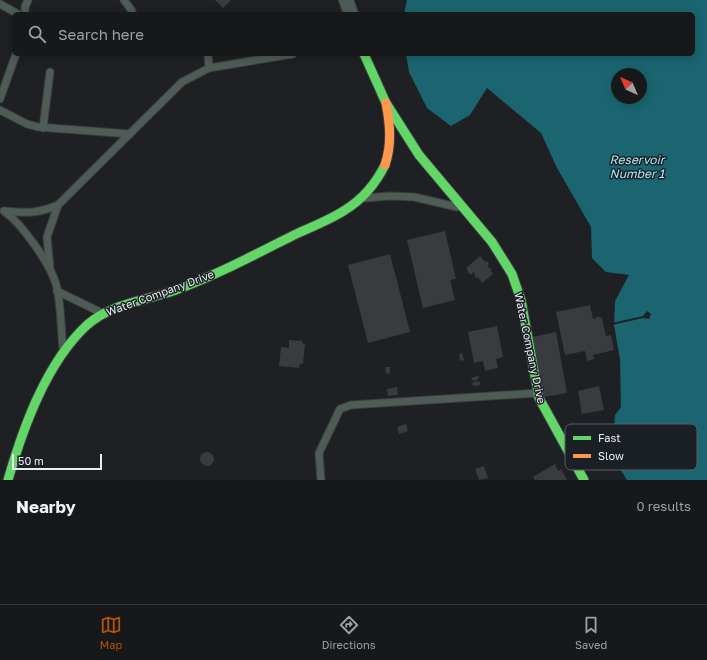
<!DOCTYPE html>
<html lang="en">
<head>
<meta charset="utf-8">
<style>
  :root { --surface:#16181a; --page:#1f2123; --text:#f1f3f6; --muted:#9ea0a2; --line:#353739; --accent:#b45309 }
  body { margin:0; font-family:"Golos Text",sans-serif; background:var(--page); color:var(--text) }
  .compass { position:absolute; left:611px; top:68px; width:36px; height:36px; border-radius:50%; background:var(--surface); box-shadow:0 2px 10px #0003; rotate:316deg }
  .scale { position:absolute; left:12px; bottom:10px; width:90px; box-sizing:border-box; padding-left:4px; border:2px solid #eaedf1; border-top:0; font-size:11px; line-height:14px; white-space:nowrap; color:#eaedf1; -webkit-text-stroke:3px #1b2026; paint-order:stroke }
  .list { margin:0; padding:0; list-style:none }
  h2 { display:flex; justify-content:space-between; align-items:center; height:52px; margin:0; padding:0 16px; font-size:17px }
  h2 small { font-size:13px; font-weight:400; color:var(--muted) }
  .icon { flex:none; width:22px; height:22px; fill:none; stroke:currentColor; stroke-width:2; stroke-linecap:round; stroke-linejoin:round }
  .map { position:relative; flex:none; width:707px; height:480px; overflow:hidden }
  .search { position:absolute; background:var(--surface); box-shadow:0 2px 10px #0003; left:12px; right:12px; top:12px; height:44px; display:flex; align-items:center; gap:10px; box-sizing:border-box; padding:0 14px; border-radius:6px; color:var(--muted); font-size:15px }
  .sheet { height:124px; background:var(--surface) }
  nav { display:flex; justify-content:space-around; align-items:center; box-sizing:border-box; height:56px; border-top:1px solid var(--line); background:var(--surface); font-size:11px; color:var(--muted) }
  nav a { display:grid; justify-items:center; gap:2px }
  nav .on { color:var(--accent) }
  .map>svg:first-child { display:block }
  .water { fill:#1a6570; fill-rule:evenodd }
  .pier { fill:#1e2023 }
  .building { fill:#3a3b3e }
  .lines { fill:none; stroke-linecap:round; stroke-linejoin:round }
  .lane-casing { stroke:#3b3d3f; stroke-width:9 }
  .street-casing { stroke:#3b3d3f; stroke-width:16 }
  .fast-casing { stroke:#3b3d3f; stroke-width:11 }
  .slow-casing { stroke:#3b3d3f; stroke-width:11 }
  .lane { stroke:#4e5c55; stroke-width:7 }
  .street { stroke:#4e5c55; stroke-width:14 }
  .fast { stroke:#63d668; stroke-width:9 }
  .slow { stroke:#ff974d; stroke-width:9 }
  .labels { text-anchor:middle; stroke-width:3; stroke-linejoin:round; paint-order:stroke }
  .street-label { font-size:11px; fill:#eaedf1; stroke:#1b2026 }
  .water-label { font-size:12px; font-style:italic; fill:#adeaf4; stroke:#1b2026 }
  .key { fill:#1b2026; stroke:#595e63; stroke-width:1 }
  .key-label { font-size:11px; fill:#eaedf1 }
</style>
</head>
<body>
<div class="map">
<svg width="707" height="480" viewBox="0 0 707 480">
  <rect width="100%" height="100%" fill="#1e2023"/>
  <!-- water -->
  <path class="water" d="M407,0H707V480H627L612,456L615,415L621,407L620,359L614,325L615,301L629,275L606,272L592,258L591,227L557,168L541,133L487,88L470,115L451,126L427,108L409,72L406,54H693V14H404ZM617,74H641V98H617Z"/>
  <!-- pier -->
  <path class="pier" d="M647,311L651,314L649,319L643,318L612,325V323L643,316Z"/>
  <!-- building -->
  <g class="building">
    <path d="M215,0H231L223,8Z"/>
    <path d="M445,231L456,279L450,280L455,300L423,308L407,240Z"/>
    <path d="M390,254L410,332L368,343L348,265Z"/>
    <path d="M480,256L485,262L487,261L489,264L487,266L492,270L491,271L493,274L482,283L478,277L476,278L474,272L470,275L466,268Z"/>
    <path d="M590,305L593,319L597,318L596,316L602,318L606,336L611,335L614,350L593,355L594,359L587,361L585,351L565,355L556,312Z"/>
    <path d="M497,326L503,357L496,359L498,368L485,371L483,361L474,363L468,332Z"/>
    <path d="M556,332L567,393L544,397L532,337Z"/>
    <path d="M289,340L302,341V343L305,344L303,364H300L299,368L279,366L281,347L289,348Z"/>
    <path d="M462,353L464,360L460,361L459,354Z"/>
    <path d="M385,367H390V373L386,374Z"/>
    <path d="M478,376L479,378L476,380L477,382H480V385L473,386L472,383L475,382V380H472L471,378Z"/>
    <path d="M599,386L604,410L582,414L578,391Z"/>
    <path d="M397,387L398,395L388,396L387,389Z"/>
    <path d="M406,424L408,431L399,434L397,427Z"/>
    <circle cx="207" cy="459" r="7"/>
    <path d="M555,464L558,471L561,469L567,480H535L533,477Z"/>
    <path d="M484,466L488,478L479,480L475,469Z"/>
  </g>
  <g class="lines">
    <!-- lane casing -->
    <g class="lane-casing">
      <g id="lane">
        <path d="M124,0L132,11V14"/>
        <path d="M0,4L18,14"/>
        <path d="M25,14V7L28,0"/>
        <path d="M208,54L209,68"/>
        <path d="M0,99L16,54"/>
        <path d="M0,110L27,124L38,127L130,134"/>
        <path d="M43,128L50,72"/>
        <path d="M365,198L390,196L414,197L457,207"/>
        <path d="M4,211C26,213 37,214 58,205L182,82L209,68L293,54"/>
        <path d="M4,211C22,224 49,262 56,284C61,301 61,330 63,349"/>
        <path d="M50,268L47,237L58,205"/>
        <path d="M57,291L102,313"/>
        <path d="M321,480L319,453L340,409L351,405L538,393"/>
      </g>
    </g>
    <!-- street casing -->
    <g class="street-casing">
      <path id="street" d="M346,0L351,14"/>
    </g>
    <!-- fast casing -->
    <g class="fast-casing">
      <g id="fast">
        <path d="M364,54L386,103L419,155L492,242L512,274L521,300L539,398L584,480"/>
        <path d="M8,480C23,428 46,363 87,325C111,304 143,301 173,291C215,276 254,255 294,235C311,227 330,220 345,210C363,199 376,183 385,165"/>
      </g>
    </g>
    <!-- slow casing -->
    <g class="slow-casing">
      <path id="slow" d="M385,165C392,144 390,124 386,103"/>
    </g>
    <!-- lane -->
    <use href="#lane" class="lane"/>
    <!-- street -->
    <use href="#street" class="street"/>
    <!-- fast -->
    <use href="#fast" class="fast"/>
    <!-- slow -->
    <use href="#slow" class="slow"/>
  </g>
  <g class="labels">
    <!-- street labels -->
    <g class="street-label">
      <text transform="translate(160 293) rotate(-20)" y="4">Water Company Drive</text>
      <text transform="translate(530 348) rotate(78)" y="4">Water Company Drive</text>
    </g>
    <!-- water labels -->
    <g class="water-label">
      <text x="637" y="164">Reservoir<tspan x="637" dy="14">Number 1</tspan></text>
    </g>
  </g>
  <!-- legend -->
  <rect x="565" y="424" width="132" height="46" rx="6" class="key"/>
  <rect x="573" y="436" width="18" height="4" fill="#63d668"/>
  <rect x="573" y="454" width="18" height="4" fill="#ff974d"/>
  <g class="key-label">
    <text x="598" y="442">Fast</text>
    <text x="598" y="460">Slow</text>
  </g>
</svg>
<svg class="compass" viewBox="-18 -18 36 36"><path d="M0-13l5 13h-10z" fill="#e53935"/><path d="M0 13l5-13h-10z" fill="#9ea0a2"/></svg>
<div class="scale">50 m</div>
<div class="search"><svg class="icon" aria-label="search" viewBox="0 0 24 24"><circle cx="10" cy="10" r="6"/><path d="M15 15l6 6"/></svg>Search here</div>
</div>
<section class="sheet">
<h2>Nearby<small>0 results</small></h2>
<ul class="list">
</ul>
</section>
<nav>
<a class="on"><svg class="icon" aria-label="map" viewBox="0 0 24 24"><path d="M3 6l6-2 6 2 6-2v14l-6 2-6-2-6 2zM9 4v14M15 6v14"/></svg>Map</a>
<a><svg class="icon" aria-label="directions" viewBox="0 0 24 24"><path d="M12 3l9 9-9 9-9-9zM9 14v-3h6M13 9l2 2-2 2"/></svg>Directions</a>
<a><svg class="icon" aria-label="saved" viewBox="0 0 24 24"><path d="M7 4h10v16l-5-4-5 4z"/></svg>Saved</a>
</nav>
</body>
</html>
